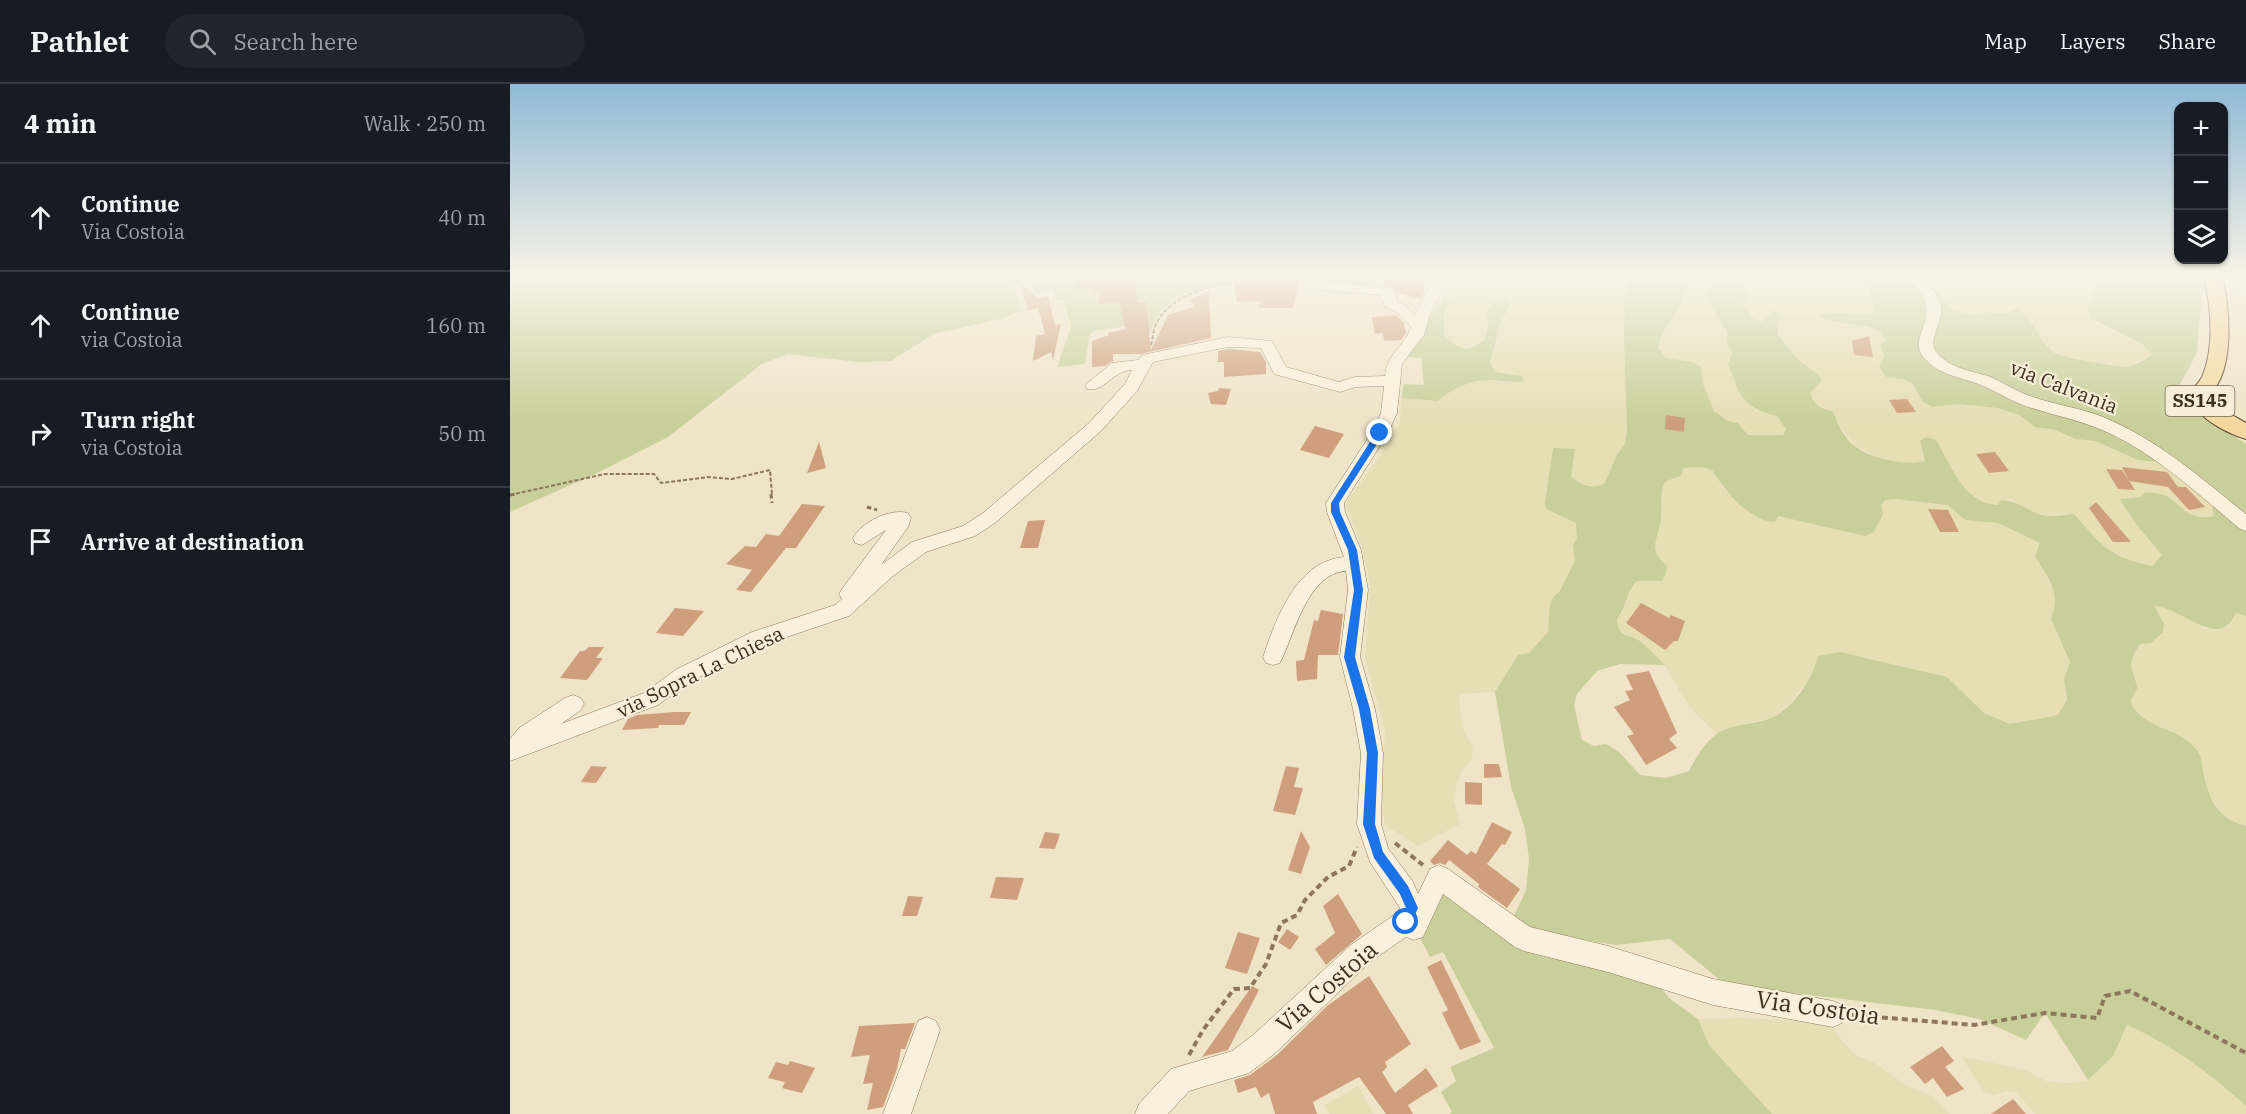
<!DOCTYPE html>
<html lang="en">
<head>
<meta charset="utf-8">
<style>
  :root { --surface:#171b24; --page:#20242c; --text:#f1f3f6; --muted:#9ea1a6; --line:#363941 }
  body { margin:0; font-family:"IBM Plex Serif",serif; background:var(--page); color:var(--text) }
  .controls { position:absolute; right:18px; top:18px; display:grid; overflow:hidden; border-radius:12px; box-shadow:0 2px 4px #0004 }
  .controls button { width:54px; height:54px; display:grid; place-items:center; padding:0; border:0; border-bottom:2px solid var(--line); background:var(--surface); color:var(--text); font:30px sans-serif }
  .stop { position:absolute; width:18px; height:18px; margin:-14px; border:4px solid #1a73e8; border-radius:50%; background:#fff }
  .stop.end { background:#1a73e8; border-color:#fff; box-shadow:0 2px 6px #0008 }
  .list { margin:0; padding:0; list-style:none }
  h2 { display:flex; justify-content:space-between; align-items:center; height:78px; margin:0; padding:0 24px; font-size:26px }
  h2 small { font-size:20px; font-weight:400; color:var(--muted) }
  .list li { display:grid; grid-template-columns:39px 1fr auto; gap:18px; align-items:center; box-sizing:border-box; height:108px; padding:0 24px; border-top:2px solid var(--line) }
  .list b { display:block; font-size:22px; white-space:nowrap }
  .list p { margin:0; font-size:20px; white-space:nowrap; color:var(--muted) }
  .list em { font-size:20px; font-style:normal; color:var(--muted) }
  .icon { flex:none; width:33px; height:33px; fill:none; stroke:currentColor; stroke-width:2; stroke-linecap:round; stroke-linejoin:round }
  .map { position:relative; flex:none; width:1736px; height:1030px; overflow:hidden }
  header { display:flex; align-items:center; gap:36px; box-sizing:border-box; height:84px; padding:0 30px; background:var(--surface); border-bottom:2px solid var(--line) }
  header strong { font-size:28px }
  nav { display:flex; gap:33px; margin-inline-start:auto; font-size:21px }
  .search { width:420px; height:54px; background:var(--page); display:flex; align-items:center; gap:15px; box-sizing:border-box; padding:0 21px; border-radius:33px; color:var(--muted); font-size:22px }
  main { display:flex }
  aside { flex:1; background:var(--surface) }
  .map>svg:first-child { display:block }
  .farmland { fill:#e6deb5 }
  .green { fill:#c9cf9b; fill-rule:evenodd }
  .building { fill:#cf9f7d }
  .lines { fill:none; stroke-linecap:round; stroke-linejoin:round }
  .minor-casing { stroke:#8d765c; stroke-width:1 }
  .major-casing { stroke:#5b4430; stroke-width:2 }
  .path-far2 { stroke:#8d765c; stroke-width:2; stroke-dasharray:4 2; stroke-linecap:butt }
  .path-far1 { stroke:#8d765c; stroke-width:3; stroke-dasharray:4.5 3; stroke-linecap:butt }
  .path { stroke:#8d765c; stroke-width:4; stroke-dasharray:6 4; stroke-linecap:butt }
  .minor { fill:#faf1dc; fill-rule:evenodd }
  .major { fill:#f3d9a0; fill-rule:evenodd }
  .route { fill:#1a73e8 }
  .labels { text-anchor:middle; stroke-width:4.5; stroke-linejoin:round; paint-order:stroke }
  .shield { fill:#f7eed8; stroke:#756857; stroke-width:1.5 }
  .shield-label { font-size:18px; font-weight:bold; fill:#3d2e20 }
  .street-label { font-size:20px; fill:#3d2e20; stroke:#f7eed8 }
  .near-street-label { font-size:24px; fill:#3d2e20; stroke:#f7eed8 }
</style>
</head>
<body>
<header>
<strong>Pathlet</strong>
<div class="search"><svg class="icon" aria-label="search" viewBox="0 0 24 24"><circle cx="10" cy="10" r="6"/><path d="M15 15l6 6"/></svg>Search here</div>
<nav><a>Map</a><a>Layers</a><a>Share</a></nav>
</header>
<main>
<aside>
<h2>4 min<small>Walk · 250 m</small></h2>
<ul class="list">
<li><svg class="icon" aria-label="ahead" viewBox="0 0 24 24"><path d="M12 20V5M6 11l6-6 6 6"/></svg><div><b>Continue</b><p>Via Costoia</p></div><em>40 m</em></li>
<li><svg class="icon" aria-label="ahead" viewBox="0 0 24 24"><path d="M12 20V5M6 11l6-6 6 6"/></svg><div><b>Continue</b><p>via Costoia</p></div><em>160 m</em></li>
<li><svg class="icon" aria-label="right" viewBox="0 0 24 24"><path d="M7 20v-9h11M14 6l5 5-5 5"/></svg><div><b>Turn right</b><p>via Costoia</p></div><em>50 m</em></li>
<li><svg class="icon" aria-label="arrive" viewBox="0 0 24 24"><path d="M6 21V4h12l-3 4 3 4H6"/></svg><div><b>Arrive at destination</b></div></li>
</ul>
</aside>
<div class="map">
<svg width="1736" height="1030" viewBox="0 0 1736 1030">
  <rect width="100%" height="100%" fill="#f0e4c8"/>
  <!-- farmland -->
  <g class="farmland">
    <path d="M941,193H965L993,197L1004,193H1119L1115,209L1114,252L1117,347L1115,360L1107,371L1094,400L1086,403L1066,398L1043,364L1035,418L1037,425L1067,439V454L1063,461L1065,477L1050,507L1040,521L1039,548L1027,563L1019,569L1008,571L985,608L949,610L952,643L963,663L962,675L951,687L943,714L950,740L908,762L875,741L871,721L875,647L855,573L860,500L851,459L836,422L838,416L871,370L890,339L891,314L927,317L939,308L960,298L977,296L1004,299L1003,289L985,288L980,277L987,261V246L993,231L1000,223L978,239L972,258L951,264L943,262L934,252V231L940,215L934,212Z"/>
    <path d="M1184,193H1207L1196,217L1207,227L1210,238L1217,248V258L1222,270L1218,280L1234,316L1246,327L1267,332L1276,345L1274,351H1238L1228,339L1218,337L1204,327L1193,300L1191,283L1183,278L1156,274L1148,263L1151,248L1167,227L1174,205Z"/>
    <path d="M1227,193H1301L1313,198L1336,196L1353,198L1359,202L1365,228L1360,231L1316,229L1323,240L1350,241L1368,247L1374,252V272L1369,283L1376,293L1394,295L1403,300L1413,318L1422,323L1449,320L1488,324L1509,331L1525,343L1546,346L1565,355L1585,357L1606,367L1659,379L1701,418L1704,432H1683L1672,426L1658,412L1611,415L1625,439L1652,471L1642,482L1617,477L1590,459L1564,430L1533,431L1511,423L1502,416H1492L1488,421H1478L1467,417L1449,396L1426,356L1416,377L1407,380L1375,376L1346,362L1329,342L1323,327L1313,325L1305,321L1299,309L1308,290L1288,276L1267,250L1239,230L1233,220L1239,212Z"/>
    <path d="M1421,193H1589L1578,225L1588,240L1632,260L1642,271L1616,284L1555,274L1540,265L1530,254L1523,239L1507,224L1496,230L1478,228L1466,232L1439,225L1434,215L1421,201L1419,197Z"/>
    <path d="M1193,383L1202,386L1215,407L1224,412L1236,426L1279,433L1300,440L1321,442L1355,452L1375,416L1385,415L1438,421L1455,436L1488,439L1530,459L1525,472L1545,508L1547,520L1541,535L1560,578L1554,595L1557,616L1548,631L1500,640L1474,629L1437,593L1330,568L1308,572L1303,590L1278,622L1261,634L1237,639L1207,650L1185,629L1171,610L1155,581L1128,556L1116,553L1108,544L1107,535L1113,528L1121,503L1127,496L1151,497L1149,475L1144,458L1151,435L1150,412L1155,398L1165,395L1173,384Z"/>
    <path d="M1645,522L1657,523L1684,537L1695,545L1707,546L1716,544L1722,539L1726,529L1736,532V742L1713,732L1698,709L1689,668L1651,642L1635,637L1623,627L1619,617L1628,603L1620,581L1630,560L1654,540Z"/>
    <path d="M1231,934L1320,938L1332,957L1347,972L1363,978L1396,1001L1422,1012L1440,1030H1262L1199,961L1188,935Z"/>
    <path d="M1617,941L1648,955L1708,996L1736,1022V1030H1525L1507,1009L1497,1007L1483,1011L1474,1008L1451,972L1515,986L1538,998L1562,999L1578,996L1603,972Z"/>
    <path d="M848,1002L863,1030H819L815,1021Z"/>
  </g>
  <!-- green -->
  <g class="green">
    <path d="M0,193H739C711,199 665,206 647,232C644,237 642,244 639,249L619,250L618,242L584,247L580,250L575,280L547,283L561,243L554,216H546L543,206L526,210L521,198L504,200L511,227L491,235L424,250L381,277L348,278L278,270L252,280L158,353L83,391L0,428Z"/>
    <path d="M816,193H865V201L814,200L818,194Z"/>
    <path d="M1119,193H1184C1172,207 1174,216 1166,229C1157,243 1152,245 1148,264L1156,274L1183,278L1191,283L1193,300L1204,327L1218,337L1228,339L1238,351H1273L1276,345L1267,332C1231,324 1231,312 1218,280L1222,270L1217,258V248L1195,212L1203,205L1207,193H1227L1239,212L1233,220L1244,235L1253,238L1264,226L1271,230L1267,250L1288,276L1308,290L1312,296L1300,309C1305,321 1309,325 1323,327C1327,338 1331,348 1339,357C1353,373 1395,383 1415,377L1410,357L1416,353L1426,356C1441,381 1455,421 1488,421L1491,416C1506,416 1517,426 1531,431C1541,433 1554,431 1564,430C1591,461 1601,474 1642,482L1652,471L1625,439L1610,415L1631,413L1635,408C1643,409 1653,409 1660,414C1677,427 1679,436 1704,432L1701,418L1659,379L1628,376L1585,357L1565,355L1546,346L1525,343L1509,331L1488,324L1449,320L1422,323L1413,318L1403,300L1394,295L1376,293L1369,283L1374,272L1370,261L1375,257C1370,234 1325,246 1309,231L1316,229L1360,231L1364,228L1359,202C1345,192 1331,201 1315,198C1310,197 1306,195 1301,193H1421V201L1434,215L1439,225L1466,232L1478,228L1496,230L1507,224C1525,235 1527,257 1545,269C1551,273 1611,284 1617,283C1625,281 1636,276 1642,270L1632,260L1581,235L1578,225L1589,193H1691L1693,196L1687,269L1668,304L1688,328L1736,360V532L1726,529C1710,568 1673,524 1645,522L1654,540L1653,548L1641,559L1630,560C1618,579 1620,582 1628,603L1620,617C1631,645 1668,642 1686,665C1691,670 1692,679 1693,687C1699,715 1706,734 1736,742V1022C1700,989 1662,961 1617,941L1603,972L1578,996L1535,929L1516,956L1469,935L1425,926L1216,901L1160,855L1106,861L1031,849L1003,834L1016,806L1019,775L1015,745L1001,703L985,608L1008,571L1019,569L1038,548L1040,521L1043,513L1050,507L1065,477L1063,461L1067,454L1066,439L1036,425L1035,418L1043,364L1065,365L1061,392C1069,401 1082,405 1094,400L1107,371L1115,360L1117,347L1114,252L1115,209ZM1193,383L1202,386C1215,407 1239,437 1265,438L1268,432L1355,452L1364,448L1373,430L1371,422L1375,416L1385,415L1438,421L1455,436L1488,439L1530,459L1525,472C1538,496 1552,507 1541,535L1560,578L1554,595L1557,616L1548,631L1500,640L1474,629L1437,593L1330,568L1308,572C1302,595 1284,624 1261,634C1244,641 1223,639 1207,650C1194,659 1186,674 1179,687L1156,694L1130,691L1109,668L1096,660L1084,662L1072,656L1064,621L1067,610L1087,587L1110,580L1155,581C1147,574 1139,564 1130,557C1117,549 1109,555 1107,535C1117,523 1116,507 1127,497H1151L1156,490L1157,482C1137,465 1148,456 1151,435C1152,420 1149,413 1155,398L1172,391L1173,384Z"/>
    <path d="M934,212L940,215L934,231V252C949,265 955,270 974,256L978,239L976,228L983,220L995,213L1000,218V223C986,239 988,258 980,277L985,288L1012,292L1013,298C1002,299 991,296 979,296C960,296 942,305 927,317L891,314L894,300L914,301L911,274L896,273L914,251L919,234Z"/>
    <path d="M929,806L1013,867L1038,874L1119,885L1148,900L1159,914L1188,935L1199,961L1262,1030H939L942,1028L931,1008L946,997L940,983L984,964L933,868L920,873L908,850Z"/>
  </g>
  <!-- building -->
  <g class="building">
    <path d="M567,193H618L619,202L626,201L627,218H636L641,266L658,231L686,222L678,216L699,207L701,254L630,270H603V277L595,282L582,283V257L599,251L598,249L616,245L609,218L589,220V208L581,209V203L567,207Z"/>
    <path d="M776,193H790L783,224H749L750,217L727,218L724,200Z"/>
    <path d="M874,193H914V208L911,215L888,209L879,202L873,201Z"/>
    <path d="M511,200L528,214L538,212L545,241L551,240L543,276L541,268L523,277L526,252L535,250L528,224L517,227Z"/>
    <path d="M886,231L894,239L896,249L891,256L874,257L873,249L865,250L862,233Z"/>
    <path d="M1359,252L1363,273L1344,271L1342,257Z"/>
    <path d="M718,265L750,268L756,278V290L714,293V278H708V267Z"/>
    <path d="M709,304L721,305L716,321L701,320L698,309L708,307Z"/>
    <path d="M1397,315L1406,328L1387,329L1379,316Z"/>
    <path d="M1156,331L1175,334L1174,348L1155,345Z"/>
    <path d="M805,342L834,350L819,374L790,366Z"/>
    <path d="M309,358L316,384L297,389Z"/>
    <path d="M1485,368L1499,387L1479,389L1466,370Z"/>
    <path d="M1612,383L1657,388L1668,403H1676L1695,423L1679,426L1658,403L1619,397Z"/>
    <path d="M1596,385L1612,386L1625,406L1608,405Z"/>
    <path d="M1586,418L1609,444L1621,458H1603L1579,424Z"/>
    <path d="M292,420L315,422L286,464H276L241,508L226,506L242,486L216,480L235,462L246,463L256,450L269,452Z"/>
    <path d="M1418,425L1438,426L1449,448H1430Z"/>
    <path d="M535,436L528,464H510L518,437Z"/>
    <path d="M1131,519L1159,534L1161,531L1175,537L1168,557H1164L1155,566L1116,539Z"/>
    <path d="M165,524L194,527L173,552L146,549Z"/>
    <path d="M811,526L833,530L828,571H808L807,595L787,597L786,577L794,576L804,536L808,537Z"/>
    <path d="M79,563H94L86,574H93L77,596L50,594L70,567H74Z"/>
    <path d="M1139,587L1167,649L1159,655L1167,664L1136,681L1117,652L1124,650L1104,623L1120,616L1115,607L1123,606L1116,591Z"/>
    <path d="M165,628H181L174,641H149L148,644L112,646L118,635L127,631Z"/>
    <path d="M974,680H989L992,693L974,694Z"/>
    <path d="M81,682L97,683L86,699L71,698Z"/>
    <path d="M776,682L789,684L784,703L793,704L785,731L763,727Z"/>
    <path d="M955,698L972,699V721L955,720Z"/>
    <path d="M982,738L1002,748L995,761L992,760L977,780L1010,805L997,824L968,803L969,800L939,776L935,781L930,779L924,781L920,777L938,756L957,771L961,767L966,770Z"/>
    <path d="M791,747L800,763L791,790L778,786Z"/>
    <path d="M535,748L550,750L545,765L529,764Z"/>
    <path d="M486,793L514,794L507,816L480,814Z"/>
    <path d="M828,810L852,850L816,881L805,865L825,849L813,822Z"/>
    <path d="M398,812L413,813L407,832H392Z"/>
    <path d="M777,845L789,853L780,866L768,858Z"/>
    <path d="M728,848L750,854L737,890L715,884Z"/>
    <path d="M931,876L971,958L950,966L932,929L938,926L917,883Z"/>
    <path d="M859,892L901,960L875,978L877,983L872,988L885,1009L916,984L928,1002L898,1021L903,1030H876L849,993L803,1018L807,1030H765L759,1009L751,1014L746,1003L728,1009L724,996L740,991L767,971L817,922Z"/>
    <path d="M742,902L749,906L718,966L692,973Z"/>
    <path d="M405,939L395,965H391L387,985L373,1023L357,1026L363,999L353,1000L360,971L341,973L349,942Z"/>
    <path d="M1432,962L1444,977L1435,983L1454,1005L1437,1013L1423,994L1415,1000L1400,983Z"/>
    <path d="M280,977L305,984L292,1009L272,1004L275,998L258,994L266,978L278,981Z"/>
    <path d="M1503,1015L1516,1030H1481Z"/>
  </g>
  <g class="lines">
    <!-- minor casing -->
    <g class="minor-casing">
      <g id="minor">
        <path d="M925,193H939L920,230L914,251L892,280L887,329L878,349L834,419L835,428L851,466L858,506L850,573L865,625L873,669L871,740L878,764L903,798L908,810L920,785L929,781L938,785L1020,843L1098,862L1203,895L1323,917L1332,921L1336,930L1332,939L1323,943L1203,921L1098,888L1014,867L1005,863L933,810L913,853L904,856L896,853L860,878L763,971L739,989L679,1007L658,1030H625L629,1020L661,985L722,967L743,951L842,860L887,829L890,824L860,778L847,740L851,669L843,625L830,573L838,506L836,487C797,489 784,552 770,579L763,581L756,579L753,573C766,535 786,477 834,473L817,428L816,419L862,348L871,329L874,302L846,303L830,308L764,290L751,264L718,263L643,278L627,307L591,347L485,439L465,452L416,468L383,492L339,532L256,560L181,597L148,621L0,677V655L9,644L55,614L63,611L71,614L74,620L71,626L51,640L134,609L167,585L242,548L325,521L332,515L329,510L332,505L376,446L352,461L345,459L343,454C352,438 380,424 398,429L401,434L398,443L371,481L402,458L453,442L473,429L579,339L615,300L622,286C601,287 595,309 577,305L575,301L602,279L628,276L632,271L718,253L762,257L776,283L829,298L845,293L875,292C877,269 894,263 901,243L885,227L875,223L870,211L811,206L804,202L811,198L878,204L886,210L887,218L895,221L905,231Z"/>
        <path d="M1398,193H1412C1420,202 1429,212 1431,223C1434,240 1415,257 1428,270C1441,284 1461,287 1478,292C1493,298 1507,308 1523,313C1546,321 1571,324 1593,333C1647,355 1691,394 1736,430V447L1730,445C1689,411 1649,373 1601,350C1572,336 1540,331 1510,320C1496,314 1483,306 1468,300C1450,293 1429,291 1415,275C1399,257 1419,244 1416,224C1415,212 1405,203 1398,193Z"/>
        <path d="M417,933L426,937L430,946L401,1030H373L408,937Z"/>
      </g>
    </g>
    <!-- major casing -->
    <g class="major-casing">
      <path id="major" d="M1694,193H1712C1720,224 1725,286 1700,310V316L1706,322L1736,339V355C1716,349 1680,331 1680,308C1684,303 1689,299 1692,293C1705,264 1701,223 1694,193Z"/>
    </g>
    <!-- path-far2 -->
    <g class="path-far2">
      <path d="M770,193H781L797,198"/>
      <path d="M641,261C643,254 643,245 647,238C667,203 719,199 754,193"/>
      <path d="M0,411L95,390H144L151,399L198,393L222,395L260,386L262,411"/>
    </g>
    <!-- path-far1 -->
    <g class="path-far1">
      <path d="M261,410L262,419"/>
      <path d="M0,411L6,410"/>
      <path d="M357,423L367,426"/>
    </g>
    <!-- path -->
    <g class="path">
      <path d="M885,759L913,781"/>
      <path d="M1342,931L1464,941L1535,929L1587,934L1595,912L1620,907L1736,969"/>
      <path d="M679,971L693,946L724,905L740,904L756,880L771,839L787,831L795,816L818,793L839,782L847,763"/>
    </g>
    <!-- minor -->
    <use href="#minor" class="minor"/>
    <!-- major -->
    <use href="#major" class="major"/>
  </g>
  <!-- sky -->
  <linearGradient id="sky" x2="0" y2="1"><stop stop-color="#8fbad6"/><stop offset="0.57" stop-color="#f8f3e6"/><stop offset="1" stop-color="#f8f3e6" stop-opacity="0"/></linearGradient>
  <rect width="1736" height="337" fill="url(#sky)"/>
  <!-- route -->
  <path class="route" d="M867,347L874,349L829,419L830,428L847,466L853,506L845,573L860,625L868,669L865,740L873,768L898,802L908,824L900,842L896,844L891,842L890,838L896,824L890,810L864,774L853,740L857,669L849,625L834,573L844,506L838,466L821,428V419Z"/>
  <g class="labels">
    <!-- shield labels -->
    <rect class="shield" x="1655.5" y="302" width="69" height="30" rx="4.5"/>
    <g class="shield-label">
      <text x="1690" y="323">SS145</text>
    </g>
    <!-- street labels -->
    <g class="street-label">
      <text transform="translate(1554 303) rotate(21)" y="7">via Calvania</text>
      <text transform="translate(190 588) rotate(-26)" y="7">via Sopra La Chiesa</text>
    </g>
    <!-- near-street labels -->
    <g class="near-street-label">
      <text transform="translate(817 903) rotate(-41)" y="8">Via Costoia</text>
      <text transform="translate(1308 924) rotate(8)" y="8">Via Costoia</text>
    </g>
  </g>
</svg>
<div class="controls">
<button>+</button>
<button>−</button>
<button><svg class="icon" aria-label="layers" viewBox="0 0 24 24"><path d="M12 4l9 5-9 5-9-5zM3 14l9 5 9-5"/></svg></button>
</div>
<div class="stop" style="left:896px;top:838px"></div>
<div class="stop end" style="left:870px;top:349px"></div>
</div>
</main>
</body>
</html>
